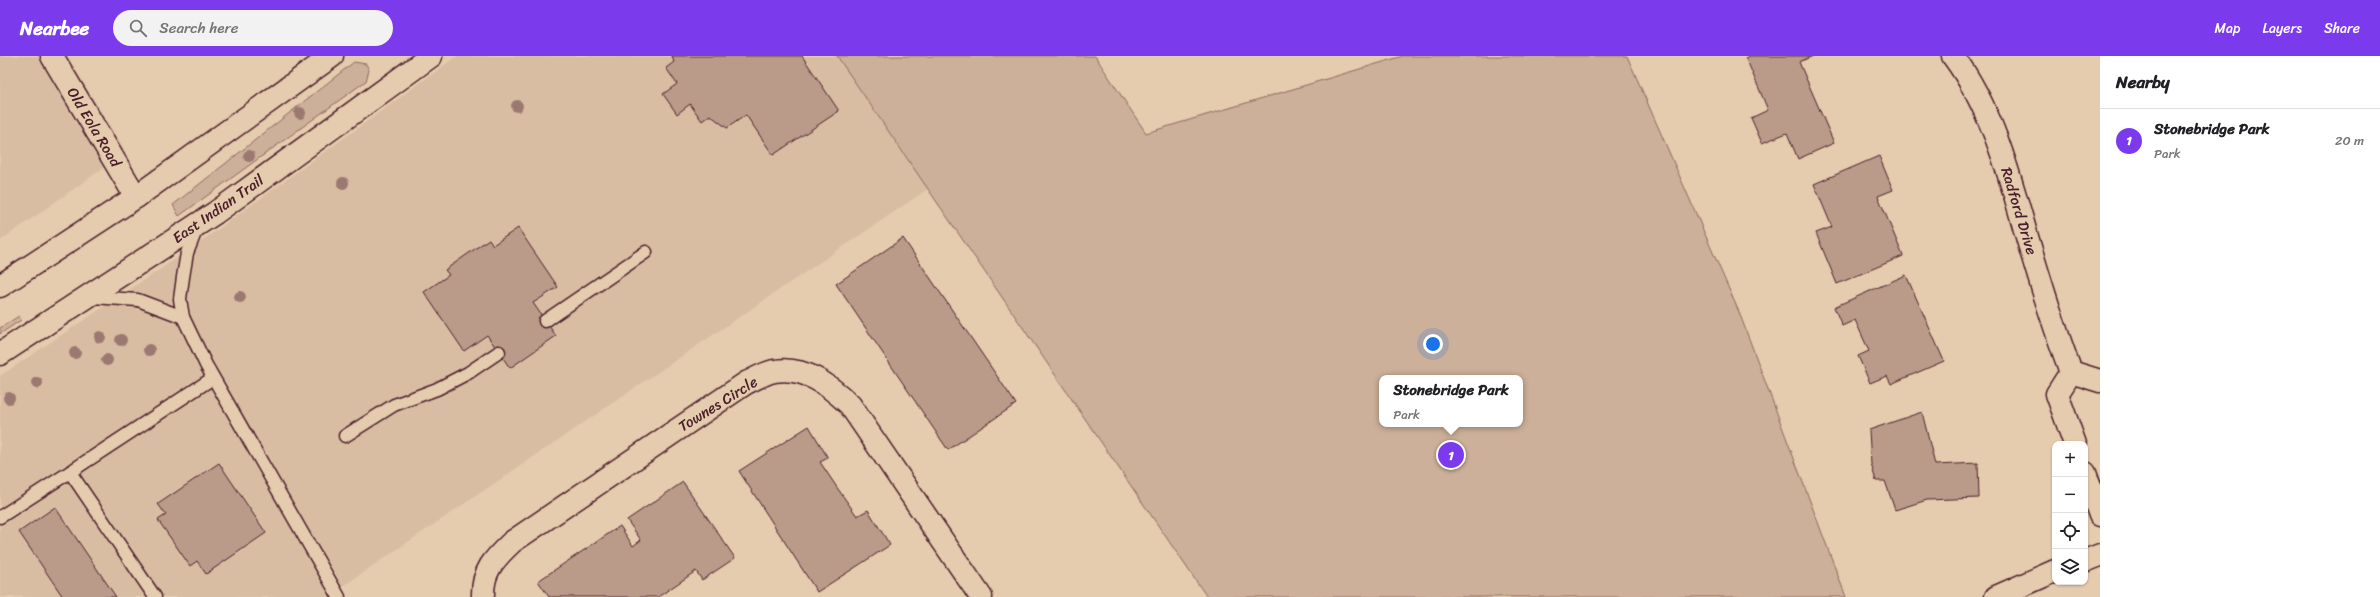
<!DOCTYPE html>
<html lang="en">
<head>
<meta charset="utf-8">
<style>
  :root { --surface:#fff; --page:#f2f2f2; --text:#202124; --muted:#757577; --line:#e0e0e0; --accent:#7c3aed }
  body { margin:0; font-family:Sriracha,sans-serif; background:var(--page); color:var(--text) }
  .controls { position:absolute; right:12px; bottom:12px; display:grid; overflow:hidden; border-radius:8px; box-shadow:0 1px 3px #0004 }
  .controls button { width:36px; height:36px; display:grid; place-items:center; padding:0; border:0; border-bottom:1px solid var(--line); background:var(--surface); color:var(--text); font:20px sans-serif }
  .you { position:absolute; left:1433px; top:288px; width:14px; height:14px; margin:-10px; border:3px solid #fff; border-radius:50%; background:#1a73e8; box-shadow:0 0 0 6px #1a73e833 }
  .badge { display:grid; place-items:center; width:26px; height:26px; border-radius:50%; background:var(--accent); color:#fff; font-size:13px; font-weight:700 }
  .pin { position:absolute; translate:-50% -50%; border:2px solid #fff; box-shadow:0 1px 4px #0006 }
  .popup { position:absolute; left:1379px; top:319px; width:144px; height:52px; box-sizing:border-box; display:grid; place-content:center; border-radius:8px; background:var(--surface); filter:drop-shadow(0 1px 3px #0005); font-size:13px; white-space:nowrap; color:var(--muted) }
  .popup b { font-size:15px; color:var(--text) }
  .popup::after { content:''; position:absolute; left:50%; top:100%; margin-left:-8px; border:8px solid transparent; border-top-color:var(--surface) }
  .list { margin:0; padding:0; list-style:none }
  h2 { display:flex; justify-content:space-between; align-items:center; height:52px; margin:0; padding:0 16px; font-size:17px }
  h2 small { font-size:13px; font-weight:400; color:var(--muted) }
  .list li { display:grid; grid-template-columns:26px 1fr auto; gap:12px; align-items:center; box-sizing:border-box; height:64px; padding:0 16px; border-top:1px solid var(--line) }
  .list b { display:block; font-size:15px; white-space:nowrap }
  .list p { margin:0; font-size:13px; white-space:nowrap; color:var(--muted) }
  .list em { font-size:13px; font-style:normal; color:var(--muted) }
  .icon { flex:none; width:22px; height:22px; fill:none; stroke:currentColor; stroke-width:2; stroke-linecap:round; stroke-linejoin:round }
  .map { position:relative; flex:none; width:2100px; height:541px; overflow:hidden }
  header { display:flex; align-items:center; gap:24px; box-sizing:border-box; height:56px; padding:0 20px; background:var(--accent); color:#fff }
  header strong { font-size:19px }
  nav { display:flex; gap:22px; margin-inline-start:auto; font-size:14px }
  .search { width:280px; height:36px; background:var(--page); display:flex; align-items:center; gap:10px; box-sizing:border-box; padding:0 14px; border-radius:22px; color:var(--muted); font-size:15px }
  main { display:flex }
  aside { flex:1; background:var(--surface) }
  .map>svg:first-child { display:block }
  .built { fill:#d9bda3 }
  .green { fill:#cdb099; stroke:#8c6862; fill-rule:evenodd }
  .building { fill:#ba9b8a; stroke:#4a1f2b }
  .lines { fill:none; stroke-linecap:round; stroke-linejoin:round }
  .lane-casing { stroke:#4a1f2b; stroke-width:15 }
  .street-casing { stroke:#4a1f2b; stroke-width:25 }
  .secondary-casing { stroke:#4a1f2b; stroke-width:25 }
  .lane { stroke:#e6ccae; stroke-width:12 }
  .street { stroke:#e6ccae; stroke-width:22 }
  .secondary { stroke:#e6ccae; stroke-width:22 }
  .tree { fill:#9b796f }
  .labels { text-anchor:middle; stroke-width:4; stroke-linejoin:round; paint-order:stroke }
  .street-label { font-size:15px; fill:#4a1f2b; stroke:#e6ccae }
</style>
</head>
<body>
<header>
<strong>Nearbee</strong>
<div class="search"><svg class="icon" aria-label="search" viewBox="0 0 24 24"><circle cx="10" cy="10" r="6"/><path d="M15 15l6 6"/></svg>Search here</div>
<nav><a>Map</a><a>Layers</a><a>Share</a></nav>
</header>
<main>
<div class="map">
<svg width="2100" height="541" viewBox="0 0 2100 541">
  <rect width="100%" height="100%" fill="#e6ccae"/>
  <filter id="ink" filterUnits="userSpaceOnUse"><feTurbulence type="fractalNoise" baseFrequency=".025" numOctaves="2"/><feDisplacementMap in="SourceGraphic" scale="8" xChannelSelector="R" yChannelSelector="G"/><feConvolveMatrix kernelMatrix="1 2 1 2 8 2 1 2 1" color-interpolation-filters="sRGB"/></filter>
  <g filter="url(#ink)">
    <!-- built -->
    <g class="built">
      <path d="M0,0H67L126,96L0,185Z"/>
      <path d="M457,0H837L928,133L330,539L331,541H0V320L192,192Z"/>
    </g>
    <!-- green -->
    <g class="green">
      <path d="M837,0H1095L1146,77L1403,0H1627L1739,256L1846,541H1207ZM1382,322H1520V368H1382Z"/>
      <path d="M354,6L366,8L369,14L366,25L179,160L173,149Z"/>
      <path d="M19,260L21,264L0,278V272Z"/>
    </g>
    <!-- building -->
    <g class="building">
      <path d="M672,0H802L839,55L773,99L746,59L727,72L710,59L702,65L690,48L677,58L663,38L677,28L666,12L674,6Z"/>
      <path d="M1750,0H1813L1799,6L1834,87L1798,103L1787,77L1762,87L1751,62L1768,54L1746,2Z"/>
      <path d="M1879,100L1893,134L1878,140L1903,200L1837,228L1816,177L1832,171L1814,128Z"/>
      <path d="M518,172L558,231L533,247L556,280L510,312L487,279L464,295L424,236L449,219L445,214L489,183L493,189Z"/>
      <path d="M903,182L1016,348L948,394L836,228Z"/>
      <path d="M1906,219L1944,305L1891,328L1887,320L1870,327L1858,300L1869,295L1855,264L1842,270L1834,251Z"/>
      <path d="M1922,356L1935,409L1978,407L1979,442L1927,444L1895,454L1885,425H1876L1871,408L1869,374Z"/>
      <path d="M809,370L828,402L820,406L838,433L857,460L868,454L890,489L817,536L739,415Z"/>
      <path d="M219,407L266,477L206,518L197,505L190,510L158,464L166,459L158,448Z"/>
      <path d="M683,426L735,502L702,524L696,515L658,541H549L538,525L620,470L633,490L641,484L627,464Z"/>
      <path d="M55,451L116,541H63L19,476Z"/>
    </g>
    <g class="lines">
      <!-- lane casing -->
      <g class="lane-casing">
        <g id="lane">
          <path d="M197,172L187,197L183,221L180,243L183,261L206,309L339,541"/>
          <path d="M92,241L138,244L183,261"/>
          <path d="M545,265L646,196"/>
          <path d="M345,380L394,349L437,333L468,317L499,296"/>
          <path d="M0,461L70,416"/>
          <path d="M155,541L70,416L213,322"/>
        </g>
      </g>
      <!-- street casing -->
      <g class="street-casing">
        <g id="street">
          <path d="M52,0L136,141"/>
          <path d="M1953,0C1991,51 2008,114 2025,174C2039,222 2053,269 2071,316"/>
          <path d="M2071,316L2057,338L2075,388"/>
          <path d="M2071,316L2100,325"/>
          <path d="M2085,417L2100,459"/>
          <path d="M2085,505L2100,499"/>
          <path d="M483,541C482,515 494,503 512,486L746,327C755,323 766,316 775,315C805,310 830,330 850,349L981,541"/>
          <path d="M1996,541L2055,515"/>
        </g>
      </g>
      <!-- secondary casing -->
      <g class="secondary-casing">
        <g id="secondary">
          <path d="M0,230L136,141L332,0"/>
          <path d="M0,298L215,157L431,0"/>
        </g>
      </g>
      <!-- lane -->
      <use href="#lane" class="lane"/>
      <!-- street -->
      <use href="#street" class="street"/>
      <!-- secondary -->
      <use href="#secondary" class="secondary"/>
    </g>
    <!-- trees -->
    <g class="tree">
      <circle cx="517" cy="50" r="6"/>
      <circle cx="300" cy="57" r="6"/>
      <circle cx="249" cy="100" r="6"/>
      <circle cx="343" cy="127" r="6"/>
      <circle cx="240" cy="241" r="6"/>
      <circle cx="100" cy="281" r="6"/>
      <circle cx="121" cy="284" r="6"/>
      <circle cx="149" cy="294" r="6"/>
      <circle cx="75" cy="297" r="6"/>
      <circle cx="107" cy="304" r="6"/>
      <circle cx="37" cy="327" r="6"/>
      <circle cx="9" cy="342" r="6"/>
    </g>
  </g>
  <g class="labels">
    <!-- street labels -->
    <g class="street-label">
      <text transform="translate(94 71) rotate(59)" y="5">Old Eola Road</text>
      <text transform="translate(218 153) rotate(-35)" y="5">East Indian Trail</text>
      <text transform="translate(2019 155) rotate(73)" y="5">Radford Drive</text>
      <text transform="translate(718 348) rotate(-32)" y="5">Townes Circle</text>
    </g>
  </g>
</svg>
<div class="controls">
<button>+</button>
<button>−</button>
<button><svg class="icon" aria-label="locate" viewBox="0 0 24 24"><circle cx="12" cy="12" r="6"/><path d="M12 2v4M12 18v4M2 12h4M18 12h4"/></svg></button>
<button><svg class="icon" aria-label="layers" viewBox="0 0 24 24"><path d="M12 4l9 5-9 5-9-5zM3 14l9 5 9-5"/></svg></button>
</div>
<div class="you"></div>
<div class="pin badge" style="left:1451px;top:399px">1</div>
<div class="popup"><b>Stonebridge Park</b>Park</div>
</div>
<aside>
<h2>Nearby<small></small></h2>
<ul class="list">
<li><span class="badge">1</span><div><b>Stonebridge Park</b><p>Park</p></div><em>20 m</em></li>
</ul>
</aside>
</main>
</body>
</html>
